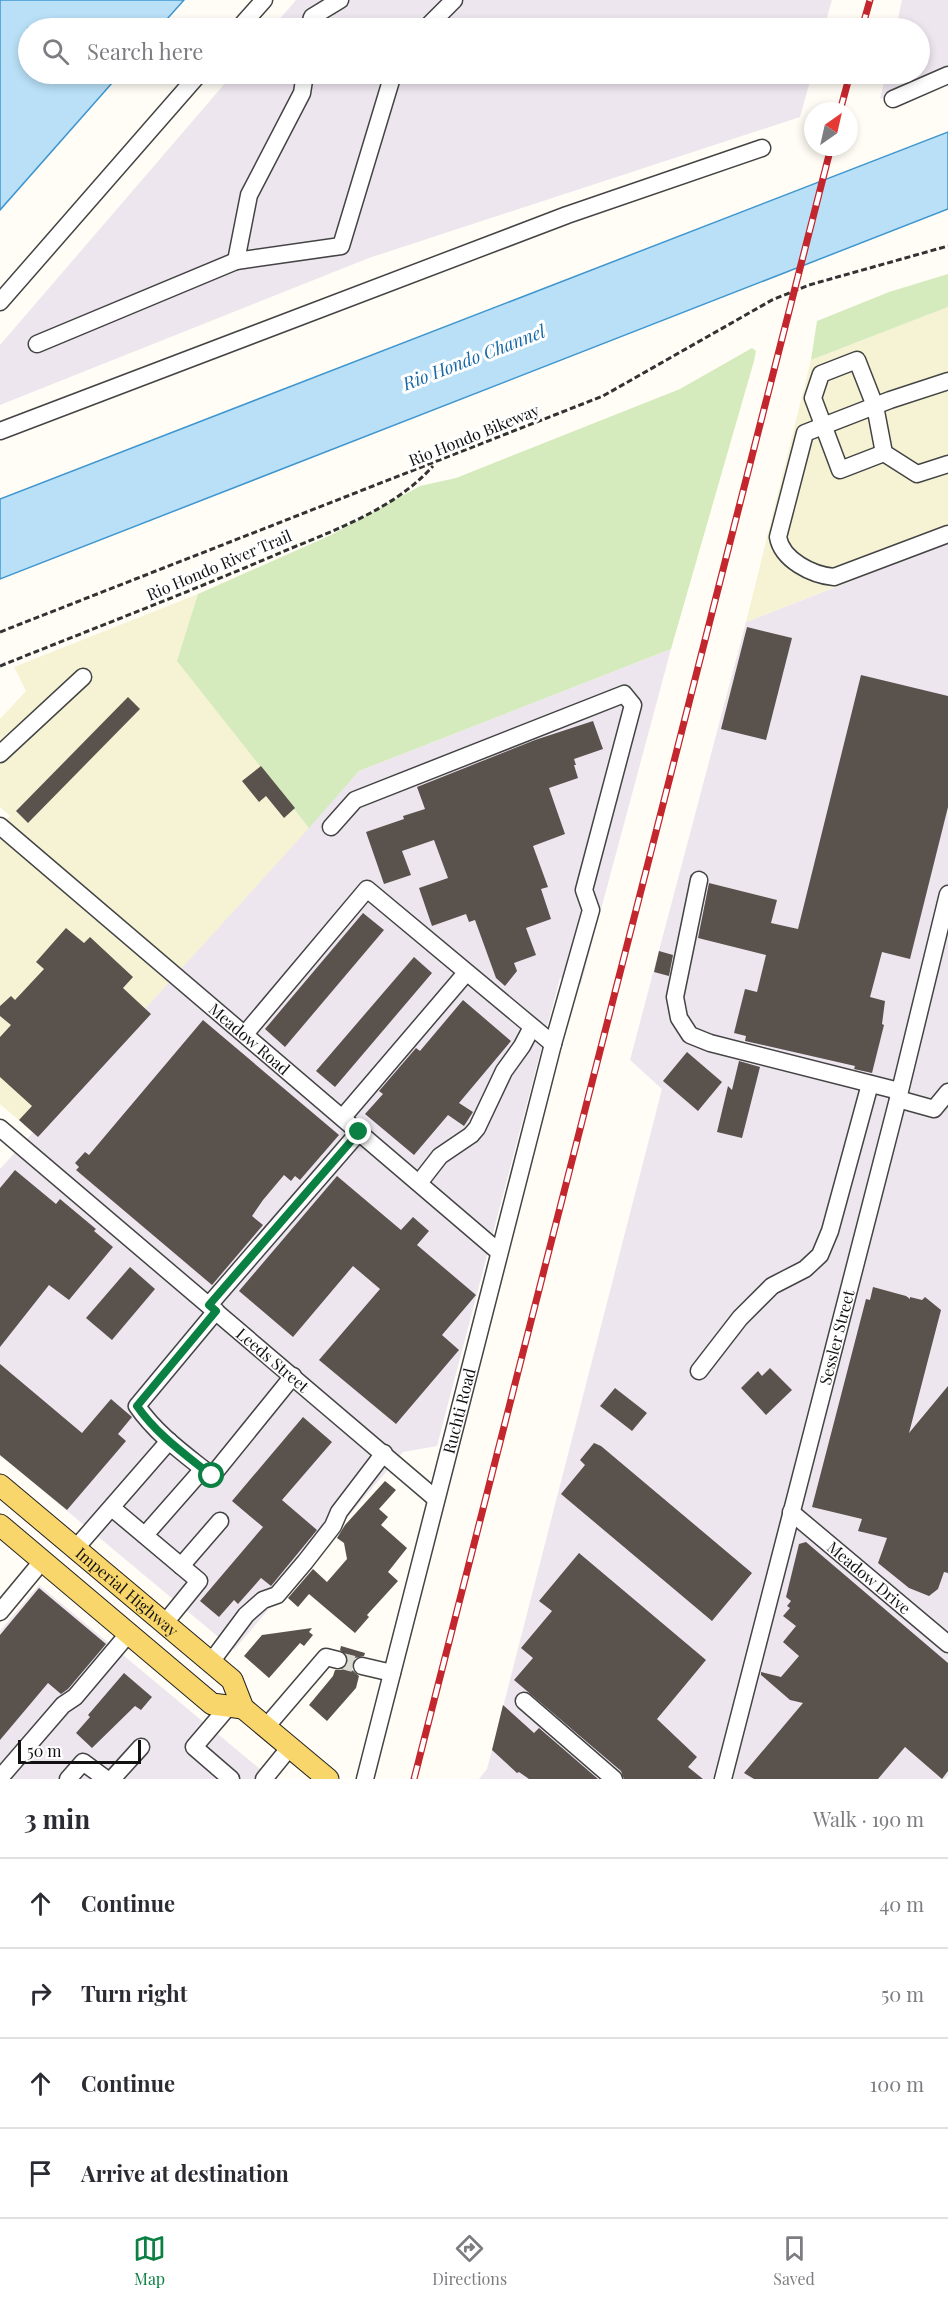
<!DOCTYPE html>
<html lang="en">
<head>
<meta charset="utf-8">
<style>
  :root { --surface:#fff; --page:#f2f2f3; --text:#2b2b33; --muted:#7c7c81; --line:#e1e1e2; --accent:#0b8043 }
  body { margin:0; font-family:"Playfair Display",serif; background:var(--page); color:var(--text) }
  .compass { position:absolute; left:804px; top:102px; width:54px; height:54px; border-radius:50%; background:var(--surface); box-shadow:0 3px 9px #0003; rotate:34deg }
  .scale { position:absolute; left:18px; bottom:15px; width:123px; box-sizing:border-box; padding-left:6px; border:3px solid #111; border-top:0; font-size:16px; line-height:21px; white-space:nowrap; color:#111; -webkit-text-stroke:4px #fff; paint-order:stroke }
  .stop { position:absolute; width:18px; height:18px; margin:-14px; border:4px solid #0b8043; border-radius:50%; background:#fff }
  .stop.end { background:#0b8043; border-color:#fff; box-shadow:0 2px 6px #0008 }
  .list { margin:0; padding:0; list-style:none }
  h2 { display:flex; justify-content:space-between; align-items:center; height:78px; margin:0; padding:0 24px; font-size:26px }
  h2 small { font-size:20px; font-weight:400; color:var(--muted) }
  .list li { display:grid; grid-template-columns:39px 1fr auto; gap:18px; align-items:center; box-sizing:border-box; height:90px; padding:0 24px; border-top:2px solid var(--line) }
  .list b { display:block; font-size:22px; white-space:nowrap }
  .list em { font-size:20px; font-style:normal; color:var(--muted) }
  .icon { flex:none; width:33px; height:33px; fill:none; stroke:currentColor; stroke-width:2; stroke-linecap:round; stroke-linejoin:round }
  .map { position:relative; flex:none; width:948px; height:1779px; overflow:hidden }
  .search { position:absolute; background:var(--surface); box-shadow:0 3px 9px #0003; left:18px; right:18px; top:18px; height:66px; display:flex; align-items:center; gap:15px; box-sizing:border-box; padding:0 21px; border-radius:33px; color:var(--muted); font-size:22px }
  .sheet { height:438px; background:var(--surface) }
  nav { display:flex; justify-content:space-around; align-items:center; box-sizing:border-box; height:84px; border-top:2px solid var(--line); background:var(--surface); font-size:16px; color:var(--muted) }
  nav a { display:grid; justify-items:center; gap:3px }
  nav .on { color:var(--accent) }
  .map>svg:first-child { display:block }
  .industrial { fill:#eee6ef }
  .farmland { fill:#f6f3d4 }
  .green { fill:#d5ebbd }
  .water { fill:#b9e0f7; stroke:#3f96cf; stroke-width:1.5 }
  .building { fill:#5a524d }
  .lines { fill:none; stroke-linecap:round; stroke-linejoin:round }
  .minor-tunnel { stroke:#dbdad3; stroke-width:16; stroke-dasharray:16 8; stroke-linecap:butt }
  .minor-casing { stroke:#444; stroke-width:19 }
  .major-casing { stroke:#222; stroke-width:23 }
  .path { stroke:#333; stroke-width:3; stroke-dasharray:6 3; stroke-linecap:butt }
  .minor { stroke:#fff; stroke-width:16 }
  .major { stroke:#f9d66b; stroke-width:21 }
  .rail-casing { stroke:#c4262e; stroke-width:7 }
  .rail { stroke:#fff; stroke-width:4.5; stroke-dasharray:14; stroke-linecap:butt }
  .route { stroke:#0b8043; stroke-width:8 }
  .labels { text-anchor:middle; stroke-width:6; stroke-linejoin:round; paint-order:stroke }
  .street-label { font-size:16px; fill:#111; stroke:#fff }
  .water-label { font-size:18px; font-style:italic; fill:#1768a6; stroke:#fff }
</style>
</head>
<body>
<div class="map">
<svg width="948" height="1779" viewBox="0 0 948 1779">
  <rect width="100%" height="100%" fill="#fffdf5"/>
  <!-- industrial -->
  <g class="industrial">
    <path d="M296,0H832L824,28H272Z"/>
    <path d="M902,0H948V71L880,99L886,74H920V28H896Z"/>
    <path d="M233,74H812L800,117L369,258L0,405V345Z"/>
    <path d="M948,543V1776L945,1779H479L487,1769L662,1089L630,1060L746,622Z"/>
    <path d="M671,649L581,984L560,978L437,1446L403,1452L234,1650L0,1455V1169L359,771Z"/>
    <path d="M39,1585L272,1779H0V1631Z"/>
  </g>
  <!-- farmland -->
  <g class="farmland">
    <path d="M948,307V543L746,622L811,360Z"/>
    <path d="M198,594L178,661L309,828L33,1132L0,1104V826L10,816L0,807V719L26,691L14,667Z"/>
  </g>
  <!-- green -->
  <g class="green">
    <path d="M948,274V307L811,360L817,321L889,292Z"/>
    <path d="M752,348L756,351L754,361L671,649L359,771L309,828L177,661L198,594L331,535L420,486L456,478L680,389Z"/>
  </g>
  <!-- water -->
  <g class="water">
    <path d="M0,0H184L159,28H28V74H120L0,210Z"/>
    <path d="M948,132V209L0,579V499Z"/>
  </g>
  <!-- building -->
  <g class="building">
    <path d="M747,627L792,638L766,740L721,729Z"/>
    <path d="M861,675L948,696V807L910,959L882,952L870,997L885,1001L882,1024L884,1025L872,1073L854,1069L855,1066L745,1041L746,1036L734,1033L745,989L757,992L766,955L698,938L709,883L777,900L771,923L798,929Z"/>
    <path d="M128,697L140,709L28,823L16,811Z"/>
    <path d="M593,721L603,749L574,759L576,765H574L578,778L549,788L565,834L533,846L548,887L541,889L551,919L526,928L536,955L514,963L517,971L505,986L496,978L475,920L469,922L466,914L432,926L419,888L448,878L434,840L402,851L411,875L384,884L366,832L404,819L403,816L425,809L417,787L535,740Z"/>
    <path d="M261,766L295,808L284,818L266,796L259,802L242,781Z"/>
    <path d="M363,913L384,930L285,1047L265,1029Z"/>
    <path d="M66,928L84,943L90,937L133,977L123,988L151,1014L38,1137L19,1120L32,1106L0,1077V1037L11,1025L0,1016V1006L11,996L15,1000L44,969L36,962Z"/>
    <path d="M659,951L673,955L669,976L654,972Z"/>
    <path d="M414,957L432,973L335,1087L316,1071Z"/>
    <path d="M463,1000L511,1041L459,1103L473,1112L464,1126L448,1115L414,1155L365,1114L383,1094L379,1091L416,1048L420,1051Z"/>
    <path d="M203,1020L339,1135L300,1180L295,1176L291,1181L284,1175L263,1200L252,1216L263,1225L212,1285L76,1170L79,1167L75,1163L85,1152L89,1155Z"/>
    <path d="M687,1052L722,1082L698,1111L663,1081Z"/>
    <path d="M739,1061L760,1067L742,1138L717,1132L728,1086L732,1090Z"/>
    <path d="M15,1170L56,1204L60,1199L96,1229L94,1231L113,1247L69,1300L49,1285L0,1347V1188Z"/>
    <path d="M337,1176L401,1230L413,1217L429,1231L417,1245L476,1295L442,1335L459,1350L396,1424L319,1360L380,1289L353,1266L293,1337L239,1291Z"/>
    <path d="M130,1267L155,1289L112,1340L86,1318Z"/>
    <path d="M873,1287L906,1296L910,1299V1297L922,1300L925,1297L941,1310L909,1433L948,1386V1573L944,1572L938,1589L929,1596L909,1588L878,1563L887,1538L858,1531L862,1519L812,1507L866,1299L870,1300Z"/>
    <path d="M0,1364L82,1433L111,1399L132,1417L118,1434L126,1441L67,1510L0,1455Z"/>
    <path d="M770,1368L792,1390L766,1415L741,1388L758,1371L762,1376Z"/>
    <path d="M615,1388L647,1413L632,1431L600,1406Z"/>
    <path d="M303,1417L332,1442L282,1500L317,1530L271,1586L261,1578L238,1604L234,1600L219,1617L200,1601L263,1527L232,1501Z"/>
    <path d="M594,1443L601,1446L752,1573L712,1621L561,1494L585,1465L580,1460Z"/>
    <path d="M385,1481L396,1490L379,1509L388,1517L381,1525L407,1548L388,1572L398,1581L367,1615L369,1617L355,1633L309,1594L298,1607L288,1598L313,1569L327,1582L347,1559L344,1543L337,1538L345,1525Z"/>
    <path d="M806,1542L948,1663V1771L942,1779L905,1747L878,1779H754L744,1773L803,1703L790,1700L761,1675V1672L781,1677L799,1656L783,1642L796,1626L783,1616L790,1608L787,1606L791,1601L786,1597L799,1544Z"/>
    <path d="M579,1553L706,1660L657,1719L697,1757L688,1767L703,1779H624L621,1771L514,1680L533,1658L521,1648L552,1611L539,1601Z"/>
    <path d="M39,1588L106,1644L68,1689L61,1694L48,1683L0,1740V1635Z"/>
    <path d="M312,1628L309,1632L313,1635L304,1646L300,1643L269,1678L244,1656L262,1635Z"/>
    <path d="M341,1646L365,1653L364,1656L355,1658L352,1663V1670L359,1676L356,1688L327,1721L309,1705L333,1676L335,1670H341L346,1667L348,1658L340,1650Z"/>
    <path d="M124,1673L152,1697L141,1710L135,1706L92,1748L76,1733L90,1717L88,1715Z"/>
    <path d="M503,1705L534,1733L539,1728L598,1779H529L519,1772L517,1773L492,1750Z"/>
  </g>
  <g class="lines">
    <!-- minor-tunnel -->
    <path class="minor-tunnel" d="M338,1660L362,1666"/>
    <!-- minor casing -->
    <g class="minor-casing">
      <g id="minor">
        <path d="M239,28L264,0"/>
        <path d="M309,28L312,17L340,0"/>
        <path d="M426,28L454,0"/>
        <path d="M305,74L302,93L249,195L236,261L341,246L393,74"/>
        <path d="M893,99L948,75"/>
        <path d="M0,302L199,74"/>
        <path d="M37,344L236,261"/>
        <path d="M948,381L890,400L805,433L778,537C782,560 812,575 834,577L948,534"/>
        <path d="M0,431L567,215L762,148"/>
        <path d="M884,453L840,470L813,398L821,374L857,360L875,406L884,453L917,474L948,464"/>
        <path d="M0,754L83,677"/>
        <path id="s1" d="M0,826L499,1252"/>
        <path d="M699,880L675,997L679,1018L690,1035L710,1043L899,1091"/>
        <path d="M245,1034L367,889L553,1044L591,910L584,890L633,705L624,694L355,800L331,827"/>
        <path d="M898,1099L934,1109L948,1092"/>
        <path d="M343,1117L466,973"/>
        <path id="s2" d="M0,1128L436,1499"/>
        <path d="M419,1183L440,1156L471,1135L477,1128L504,1071L522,1046L532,1027"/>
        <path d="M209,1305L359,1132"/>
        <path d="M216,1311L137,1406C157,1435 186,1455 212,1476L293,1376"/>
        <path d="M699,1371L740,1318L772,1286L805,1269L820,1255L830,1231L870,1084"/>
        <path d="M112,1508L199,1581L164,1624"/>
        <path id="s3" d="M791,1512L948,1644"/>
        <path d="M145,1535L203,1469"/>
        <path d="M75,1549L169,1441"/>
        <path d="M181,1566L220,1521"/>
        <path d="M0,1612L43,1560"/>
        <path d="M211,1662L246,1615L263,1600L277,1595L305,1562L333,1526L339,1512L384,1453"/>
        <path d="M362,1666L392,1673"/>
        <path d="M524,1701L614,1779"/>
        <path d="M229,1706L194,1747L231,1779"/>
        <path d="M266,1727L326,1657L338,1660"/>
        <path d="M0,1778L63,1705L75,1697L129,1633"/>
        <path d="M68,1779L83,1762L106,1779"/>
        <path d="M112,1779L141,1747"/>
        <path d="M264,1779L290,1747"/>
        <path id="s4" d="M365,1779L553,1044"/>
        <path id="s5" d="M723,1779L898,1099L948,894"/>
      </g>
    </g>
    <!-- major casing -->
    <g class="major-casing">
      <g id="major">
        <path id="s6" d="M0,1485L232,1680L243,1708L328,1779"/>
        <path d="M0,1525L212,1704L243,1708"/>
      </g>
    </g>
    <!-- path -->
    <g class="path">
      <path d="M0,632L603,396L772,300L809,285L948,246"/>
      <path d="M0,666C92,629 184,594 275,555C329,532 393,511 433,466"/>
    </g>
    <!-- minor -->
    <use href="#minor" class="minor"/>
    <!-- major -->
    <use href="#major" class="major"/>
    <!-- rail casing -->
    <g class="rail-casing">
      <g id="rail">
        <path d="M862,28L870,0"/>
        <path d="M840,111L850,74"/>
        <path d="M414,1779L831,147"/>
      </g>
    </g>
    <!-- rail -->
    <use href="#rail" class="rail"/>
  </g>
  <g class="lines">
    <!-- route -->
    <path class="route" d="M212,1476C186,1455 157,1435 137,1406L216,1311L209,1305L359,1132"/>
  </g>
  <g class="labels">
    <!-- street labels -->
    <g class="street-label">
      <text transform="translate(474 435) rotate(-22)" y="6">Rio Hondo Bikeway</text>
      <text transform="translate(219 565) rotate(-23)" y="6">Rio Hondo River Trail</text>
      <text dy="6" stroke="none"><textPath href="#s1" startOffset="328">Meadow Road</textPath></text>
      <text dy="6" stroke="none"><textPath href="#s5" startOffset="456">Sessler Street</textPath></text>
      <text dy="6" stroke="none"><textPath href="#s2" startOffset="358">Leeds Street</textPath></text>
      <text dy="6" stroke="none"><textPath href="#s4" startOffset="380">Ruchti Road</textPath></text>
      <text dy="6" stroke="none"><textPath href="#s3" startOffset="102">Meadow Drive</textPath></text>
      <text dy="6" stroke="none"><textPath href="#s6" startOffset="166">Imperial Highway</textPath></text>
    </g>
    <!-- water labels -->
    <g class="water-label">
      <text transform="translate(474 358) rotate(-21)" y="6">Rio Hondo Channel</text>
    </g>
  </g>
</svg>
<svg class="compass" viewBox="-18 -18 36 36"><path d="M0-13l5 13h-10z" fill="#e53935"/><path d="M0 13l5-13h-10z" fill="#7c7c81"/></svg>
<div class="scale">50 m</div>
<div class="stop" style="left:212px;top:1476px"></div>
<div class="stop end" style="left:359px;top:1132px"></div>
<div class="search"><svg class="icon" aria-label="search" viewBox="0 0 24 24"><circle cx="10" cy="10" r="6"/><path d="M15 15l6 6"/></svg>Search here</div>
</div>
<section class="sheet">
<h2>3 min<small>Walk · 190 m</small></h2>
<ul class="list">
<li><svg class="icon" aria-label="ahead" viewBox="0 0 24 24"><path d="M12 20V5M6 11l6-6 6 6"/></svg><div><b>Continue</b></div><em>40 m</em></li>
<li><svg class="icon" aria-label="right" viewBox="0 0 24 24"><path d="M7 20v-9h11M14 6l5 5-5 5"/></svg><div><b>Turn right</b></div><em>50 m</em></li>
<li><svg class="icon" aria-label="ahead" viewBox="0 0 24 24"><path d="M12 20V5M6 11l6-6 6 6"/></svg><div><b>Continue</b></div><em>100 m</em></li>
<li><svg class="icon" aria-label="arrive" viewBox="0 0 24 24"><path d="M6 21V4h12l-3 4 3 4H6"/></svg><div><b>Arrive at destination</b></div></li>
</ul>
</section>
<nav>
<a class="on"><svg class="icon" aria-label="map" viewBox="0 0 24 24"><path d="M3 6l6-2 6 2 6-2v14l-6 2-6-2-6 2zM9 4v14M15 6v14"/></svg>Map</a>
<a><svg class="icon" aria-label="directions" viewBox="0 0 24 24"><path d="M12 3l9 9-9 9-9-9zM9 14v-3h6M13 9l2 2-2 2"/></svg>Directions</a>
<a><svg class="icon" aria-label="saved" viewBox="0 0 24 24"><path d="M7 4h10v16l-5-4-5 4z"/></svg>Saved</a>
</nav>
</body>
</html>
